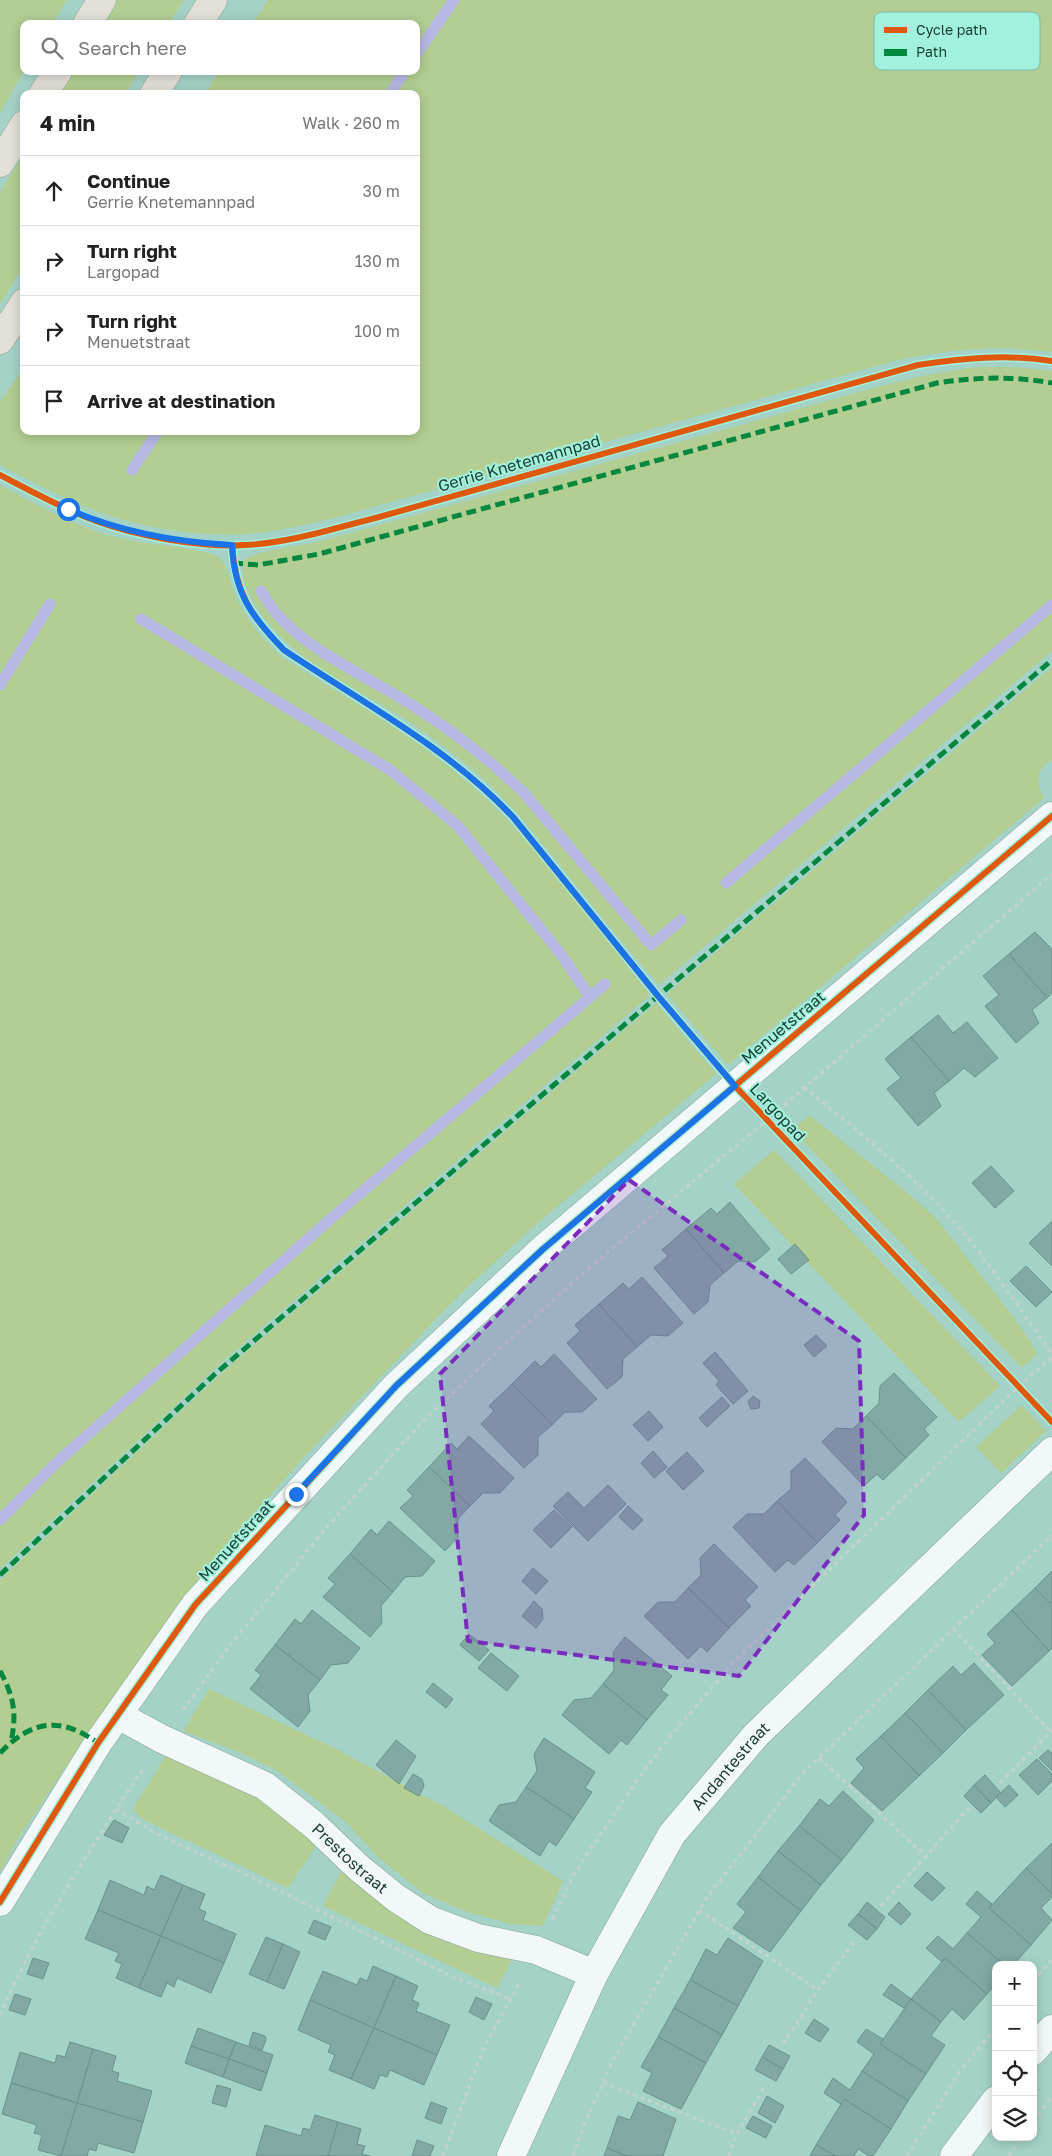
<!DOCTYPE html>
<html lang="en">
<head>
<meta charset="utf-8">
<style>
  :root { --surface:#fff; --page:#f2f2f2; --text:#222; --muted:#767676; --line:#e0e0e0 }
  body { margin:0; font-family:"Golos Text",sans-serif; background:var(--page); color:var(--text) }
  .controls { position:absolute; right:15px; bottom:15px; display:grid; overflow:hidden; border-radius:10px; box-shadow:0 2px 12px #0003 }
  .controls button { width:45px; height:45px; display:grid; place-items:center; padding:0; border:0; border-bottom:1px solid var(--line); background:var(--surface); color:var(--text); font:25px sans-serif }
  .stop { position:absolute; width:15px; height:15px; margin:-11px; border:4px solid #1a73e8; border-radius:50%; background:#fff }
  .stop.end { background:#1a73e8; border-color:#fff; box-shadow:0 1px 5px #0008 }
  .list { margin:0; padding:0; list-style:none }
  h2 { display:flex; justify-content:space-between; align-items:center; height:65px; margin:0; padding:0 20px; font-size:21px }
  h2 small { font-size:16px; font-weight:400; color:var(--muted) }
  .list li { display:grid; grid-template-columns:32px 1fr auto; gap:15px; align-items:center; box-sizing:border-box; height:70px; padding:0 20px; border-top:1px solid var(--line) }
  .list b { display:block; font-size:19px; white-space:nowrap }
  .list p { margin:0; font-size:16px; white-space:nowrap; color:var(--muted) }
  .list em { font-size:16px; font-style:normal; color:var(--muted) }
  .icon { flex:none; width:28px; height:28px; fill:none; stroke:currentColor; stroke-width:2; stroke-linecap:round; stroke-linejoin:round }
  .map { position:relative; flex:none; width:1052px; height:2156px; overflow:hidden }
  .search { position:absolute; background:var(--surface); box-shadow:0 2px 12px #0003; left:20px; top:20px; width:400px; height:55px; display:flex; align-items:center; gap:12px; box-sizing:border-box; padding:0 18px; border-radius:10px; color:var(--muted); font-size:19px }
  .panel { position:absolute; background:var(--surface); box-shadow:0 2px 12px #0003; left:20px; top:90px; width:400px; height:345px; border-radius:10px }
  .map>svg:first-child { display:block }
  .green { fill:#b2ce92 }
  .lines { fill:none; stroke-linecap:round; stroke-linejoin:round }
  .stream { stroke:#b6b8e3; stroke-width:11 }
  .building { fill:#83a9a4; stroke:#6a928d }
  .minor-casing { stroke:#7fa39a; stroke-width:29 }
  .trunk-casing { stroke:#98a394; stroke-width:29 }
  .path { stroke:#c4d2ce; stroke-width:3; stroke-dasharray:4 4; stroke-linecap:butt }
  .minor { stroke:#f2f8f7; stroke-width:28 }
  .trunk { stroke:#e2e0d8; stroke-width:28 }
  .quiet { stroke:#00873e; stroke-width:5; stroke-dasharray:10 5; stroke-linecap:butt }
  .cycleway-casing { stroke:#a0f2dd; stroke-width:9 }
  .cycleway { stroke:#de580e; stroke-width:6 }
  .route { stroke:#1a73e8; stroke-width:6 }
  .marked { fill:#7b2cbf; fill-opacity:0.2; stroke:#7b2cbf; stroke-width:4; stroke-dasharray:10 6; stroke-linejoin:round }
  .labels { text-anchor:middle; stroke-width:4; stroke-linejoin:round; paint-order:stroke }
  .street-label { font-size:16px; fill:#193b33; stroke:#a0f2dd }
  .key { fill:#a0f2dd; stroke:#78bbaa; stroke-width:1 }
  .key-label { font-size:14px; fill:#193b33 }
</style>
</head>
<body>
<div class="map">
<svg width="1052" height="2156" viewBox="0 0 1052 2156">
  <rect width="100%" height="100%" fill="#a5d2c7"/>
  <!-- green -->
  <g class="green">
    <path d="M0,0H67L52,24H24V71L0,113Z"/>
    <path d="M118,0H184L169,24H103Z"/>
    <path d="M268,0H1052V352C999,345 946,349 894,361L334,518C311,523 289,529 266,532C215,539 156,531 108,515C70,503 35,483 0,465V401L24,368V431H416V94H205L219,71H416V24H252Z"/>
    <path d="M74,71H140L125,94H60Z"/>
    <path d="M24,153V265L0,304V192Z"/>
    <path d="M982,367H1017L1052,371V651L659,985C628,949 597,912 567,874C544,845 520,815 493,788C471,767 445,747 420,729C362,688 283,662 250,595C244,583 240,573 245,559L258,553L312,543L347,534L881,386C915,377 947,370 982,367Z"/>
    <path d="M0,485C42,507 82,531 129,540C145,544 209,549 218,557C229,566 230,583 235,595C246,620 263,640 283,658C348,699 417,737 474,788C540,846 594,926 650,995L221,1363L0,1569Z"/>
    <path d="M1052,667V760C1036,768 1036,783 1044,798L728,1065L667,994Z"/>
    <path d="M656,1003L716,1074L534,1226L458,1296L305,1456L235,1535L180,1602L87,1735L17,1840L0,1872V1580L224,1371Z"/>
    <path d="M809,1115L904,1190L935,1217L1012,1315L1031,1342L1037,1354L1022,1368L792,1130Z"/>
    <path d="M774,1150L1000,1386L959,1422L734,1184Z"/>
    <path d="M1022,1405L1046,1431L1001,1473L976,1447Z"/>
    <path d="M209,1689L334,1748L443,1806L563,1881L543,1926L511,1924L464,1911L423,1893L380,1859L347,1823L276,1770L239,1752L183,1731Z"/>
    <path d="M165,1757L192,1761L257,1793L317,1845L288,1888L142,1819L133,1809Z"/>
    <path d="M349,1872L513,1958L497,1988L323,1906L340,1873Z"/>
  </g>
  <g class="lines">
    <!-- stream -->
    <g class="stream">
      <path d="M416,55L454,0"/>
      <path d="M390,94L405,71"/>
      <path d="M132,470L158,431"/>
      <path d="M261,591C266,598 270,606 276,613C313,656 381,682 427,715C462,738 495,765 525,794L651,945L681,920"/>
      <path d="M0,685L50,604"/>
      <path d="M726,883L1052,605"/>
      <path d="M590,997L605,984"/>
      <path d="M0,1520L56,1463L336,1214L590,997L560,953L458,826L390,770L141,619"/>
    </g>
  </g>
  <!-- building -->
  <g class="building">
    <path d="M1035,932L1052,949V993L1047,998L1009,954Z"/>
    <path d="M1009,954L1047,998L1032,1010L1039,1023L1016,1043L985,1006L999,995L983,976Z"/>
    <path d="M938,1015L953,1033L967,1022L998,1058L975,1077L964,1068L949,1081L911,1037Z"/>
    <path d="M911,1037L949,1081L934,1093L941,1106L918,1126L887,1089L901,1078L885,1059Z"/>
    <path d="M991,1166L1014,1191L995,1208L972,1183Z"/>
    <path d="M730,1202L770,1249L755,1262L738,1261L724,1273L686,1229L711,1208L717,1214Z"/>
    <path d="M1051,1222H1052V1266L1029,1243Z"/>
    <path d="M686,1229L724,1273L710,1285L708,1302L694,1314L654,1268L668,1256L662,1250Z"/>
    <path d="M795,1244L809,1260L791,1274L778,1259Z"/>
    <path d="M1026,1266L1052,1292L1036,1307L1010,1281Z"/>
    <path d="M642,1277L683,1323L668,1336L651,1335L637,1347L599,1304L623,1283L629,1289Z"/>
    <path d="M599,1304L637,1347L623,1359L622,1377L607,1389L567,1343L580,1331L575,1325Z"/>
    <path d="M816,1335L827,1346L814,1357L804,1345Z"/>
    <path d="M715,1352L748,1391L733,1404L716,1385L719,1381L703,1363Z"/>
    <path d="M554,1354L597,1399L582,1412H565L552,1425L512,1384L535,1361L541,1367Z"/>
    <path d="M894,1373L937,1417L924,1429L929,1435L906,1458L866,1416L879,1403L880,1386Z"/>
    <path d="M512,1384L552,1425L538,1437V1455L524,1468L481,1424L494,1411L489,1406Z"/>
    <path d="M753,1396L760,1401L759,1408L751,1409L748,1402Z"/>
    <path d="M722,1397L730,1406L707,1427L699,1418Z"/>
    <path d="M649,1411L663,1427L648,1441L633,1425Z"/>
    <path d="M866,1416L906,1458L883,1480L877,1474L864,1486L822,1442L836,1428L853,1429Z"/>
    <path d="M469,1436L514,1478L500,1493H483L470,1506L429,1467L451,1443L457,1449Z"/>
    <path d="M653,1451L667,1467L654,1478L641,1463Z"/>
    <path d="M687,1452L704,1471L683,1490L666,1471Z"/>
    <path d="M805,1458L847,1502L835,1515L840,1520L817,1543L777,1501L791,1489V1471Z"/>
    <path d="M429,1467L470,1506L458,1519V1537L445,1551L400,1508L413,1496L407,1490Z"/>
    <path d="M608,1485L626,1504L588,1541L553,1506L568,1492L584,1508Z"/>
    <path d="M777,1501L817,1543L794,1565L788,1560L775,1572L733,1527L747,1514H764Z"/>
    <path d="M628,1506L643,1520L633,1530L619,1517Z"/>
    <path d="M554,1510L572,1527L551,1548L533,1530Z"/>
    <path d="M389,1521L435,1561L422,1576L405,1577L393,1592L350,1554L371,1529L377,1535Z"/>
    <path d="M714,1544L758,1587L745,1600L751,1606L729,1628L688,1588L701,1575L700,1558Z"/>
    <path d="M350,1554L393,1592L381,1606L382,1623L370,1637L323,1597L335,1584L328,1578Z"/>
    <path d="M533,1568L548,1581L536,1594L522,1581Z"/>
    <path d="M1052,1571V1605L1035,1588Z"/>
    <path d="M688,1588L729,1628L707,1652L701,1646L688,1659L644,1616L658,1602H675Z"/>
    <path d="M1035,1588L1052,1605V1648L1049,1651L1012,1610Z"/>
    <path d="M534,1601L542,1609L543,1619L536,1628L522,1616Z"/>
    <path d="M312,1610L360,1648L348,1663L331,1665L320,1680L275,1645L295,1619L301,1624Z"/>
    <path d="M1012,1610L1049,1651L1012,1686L982,1655L995,1643L987,1634Z"/>
    <path d="M469,1634L489,1650L479,1661L460,1645Z"/>
    <path d="M625,1637L672,1676L661,1690L668,1695L647,1720L603,1684L614,1670L613,1652Z"/>
    <path d="M275,1645L320,1680L308,1695L310,1711L298,1727L250,1689L261,1675L255,1670Z"/>
    <path d="M491,1653L519,1676L507,1691L478,1668Z"/>
    <path d="M974,1663L1004,1695L966,1730L928,1690L953,1666L961,1675Z"/>
    <path d="M433,1683L453,1699L446,1708L426,1692Z"/>
    <path d="M603,1684L647,1720L627,1745L621,1740L609,1754L562,1715L574,1700L591,1698Z"/>
    <path d="M928,1690L966,1730L943,1753L905,1713Z"/>
    <path d="M905,1713L943,1753L919,1776L881,1736Z"/>
    <path d="M881,1736L919,1776L882,1811L851,1783L864,1768L856,1759Z"/>
    <path d="M544,1738L595,1772L585,1788L592,1792L574,1819L526,1787L537,1771L534,1754Z"/>
    <path d="M396,1740L416,1756L399,1784L376,1765Z"/>
    <path d="M1048,1750L1052,1753V1771L1039,1758Z"/>
    <path d="M1037,1759L1052,1774V1781L1038,1795L1019,1775Z"/>
    <path d="M413,1774L422,1779L424,1786L419,1796L404,1788Z"/>
    <path d="M985,1775L1001,1793L991,1803L974,1785Z"/>
    <path d="M974,1785L991,1803L981,1813L964,1796Z"/>
    <path d="M1009,1785L1018,1795L1005,1807L996,1797Z"/>
    <path d="M526,1787L574,1819L556,1846L549,1841L540,1856L489,1821L499,1805L516,1802Z"/>
    <path d="M843,1791L874,1820L842,1860L799,1826L820,1799L829,1806Z"/>
    <path d="M114,1820L129,1828L122,1843L104,1835Z"/>
    <path d="M799,1826L842,1860L821,1885L778,1851Z"/>
    <path d="M1052,1843V1894L1026,1868Z"/>
    <path d="M778,1851L821,1885L801,1911L758,1877Z"/>
    <path d="M1026,1868L1052,1894V1897L1041,1908L1052,1920L1031,1945L989,1908Z"/>
    <path d="M927,1872L945,1888L932,1901L914,1886Z"/>
    <path d="M161,1875L183,1885L161,1936L98,1910L110,1880L144,1895L147,1886L154,1890Z"/>
    <path d="M758,1877L801,1911L770,1952L733,1928L746,1912L737,1904Z"/>
    <path d="M183,1885L205,1894L199,1909L206,1912L203,1920L236,1934L224,1963L161,1936Z"/>
    <path d="M977,1891L992,1904L989,1908L1031,1945L1013,1965H1004L967,1933L981,1917L966,1904Z"/>
    <path d="M867,1902L885,1917L877,1929L858,1914Z"/>
    <path d="M899,1902L911,1914L901,1925L888,1914Z"/>
    <path d="M98,1910L161,1936L139,1988L116,1978L122,1964L115,1961L119,1953L85,1939Z"/>
    <path d="M858,1914L877,1929L867,1940L848,1925Z"/>
    <path d="M314,1920L331,1927L325,1940L308,1933Z"/>
    <path d="M967,1933L1004,1965H996V1984L987,1994L945,1958L942,1962L926,1948L938,1936L953,1949Z"/>
    <path d="M161,1936L224,1963L211,1993L177,1978L174,1987L167,1983L161,1997L139,1988Z"/>
    <path d="M266,1937L283,1944L267,1982L249,1974Z"/>
    <path d="M728,1938L763,1961L738,2006L690,1980L706,1949L717,1955Z"/>
    <path d="M283,1944L300,1952L284,1989L267,1982Z"/>
    <path d="M33,1958L49,1963L43,1979L27,1974Z"/>
    <path d="M945,1958L987,1994L964,2020L952,2009L941,2022L911,1999Z"/>
    <path d="M373,1966L396,1976L374,2028L310,2000L323,1971L357,1985L360,1978L367,1981Z"/>
    <path d="M396,1976L418,1986L412,2000L419,2003L416,2011L450,2025L437,2055L374,2028Z"/>
    <path d="M690,1980L738,2006L722,2035L674,2008Z"/>
    <path d="M891,1984L911,1999L904,2008L883,1995Z"/>
    <path d="M15,1994L31,1999L25,2015L9,2010Z"/>
    <path d="M476,1997L492,2004L484,2020L469,2012Z"/>
    <path d="M911,1999L941,2022L931,2036L945,2045L926,2074L880,2044Z"/>
    <path d="M310,2000L374,2028L351,2079L329,2070L335,2055L328,2052L331,2045L298,2030Z"/>
    <path d="M674,2008L722,2035L706,2063L658,2037Z"/>
    <path d="M814,2019L829,2029L820,2042L805,2033Z"/>
    <path d="M198,2028L236,2042L229,2059L191,2046Z"/>
    <path d="M374,2028L437,2055L424,2085L390,2070L387,2077L380,2075L374,2089L351,2079Z"/>
    <path d="M866,2029L883,2039L880,2044L926,2074L908,2101L862,2071L874,2054L857,2042Z"/>
    <path d="M253,2032L265,2036L266,2040L262,2050L249,2045Z"/>
    <path d="M658,2037L706,2063L681,2109L643,2091L652,2073L641,2067Z"/>
    <path d="M70,2042L93,2049L77,2103L11,2083L20,2052L55,2063L57,2055L65,2057Z"/>
    <path d="M236,2042L273,2055L267,2073L229,2059Z"/>
    <path d="M769,2045L790,2056L783,2069L762,2057Z"/>
    <path d="M191,2046L229,2059L223,2077L185,2063Z"/>
    <path d="M93,2049L116,2056L112,2071L119,2073L117,2081L152,2091L143,2122L77,2103Z"/>
    <path d="M762,2057L783,2069L776,2081L755,2070Z"/>
    <path d="M229,2059L267,2073L261,2091L223,2077Z"/>
    <path d="M862,2071L908,2101L891,2129L844,2099L841,2104L824,2093L833,2078L850,2090Z"/>
    <path d="M11,2083L77,2103L61,2156L38,2150L42,2135L34,2133L37,2125L2,2114Z"/>
    <path d="M217,2085L231,2089L226,2107L212,2103Z"/>
    <path d="M767,2096L784,2106L775,2123L758,2113Z"/>
    <path d="M844,2099L891,2129L873,2156H869L858,2149L854,2156H835L816,2145Z"/>
    <path d="M431,2102L447,2108L441,2124L425,2118Z"/>
    <path d="M638,2102L676,2119L663,2156H627L607,2148L618,2116L630,2120Z"/>
    <path d="M77,2103L143,2122L134,2153L98,2143L96,2151L89,2149L87,2156H61Z"/>
    <path d="M315,2115L338,2122L328,2156H256L265,2125L301,2136L303,2128L310,2130Z"/>
    <path d="M753,2116L772,2126L766,2138L746,2128Z"/>
    <path d="M338,2122L361,2129L357,2144L365,2146L362,2154L370,2156H328Z"/>
    <path d="M417,2140L434,2146L430,2156H412Z"/>
    <path d="M816,2145L835,2156H810Z"/>
    <path d="M607,2148L627,2156H604Z"/>
  </g>
  <g class="lines">
    <!-- minor casing -->
    <g class="minor-casing">
      <g id="minor">
        <path id="s1" d="M118,1715L162,1739L265,1786L314,1825L359,1868L396,1898L430,1920L478,1938L536,1950L594,1974"/>
        <path d="M0,1902L98,1743L195,1605L396,1386L542,1250L1052,816"/>
        <path d="M1033,2051L1052,2029"/>
        <path id="s2" d="M511,2156L594,1974L672,1834L756,1735L1052,1451"/>
        <path d="M954,2156L996,2100"/>
      </g>
    </g>
    <!-- trunk casing -->
    <g class="trunk-casing">
      <g id="trunk">
        <path d="M87,24L102,0"/>
        <path d="M198,24L213,0"/>
        <path d="M43,94L58,71"/>
        <path d="M154,94L168,71"/>
        <path d="M0,163L24,125"/>
        <path d="M0,340L24,303"/>
      </g>
    </g>
    <!-- path -->
    <g class="path">
      <path d="M804,1087C860,1133 920,1180 967,1237C997,1274 1024,1315 1052,1354"/>
      <path d="M953,1629L1050,1731"/>
      <path d="M183,1710L231,1644L327,1527L426,1418L570,1284L767,1120L1052,874"/>
      <path d="M819,1758L927,1857"/>
      <path d="M1000,1783L1052,1730"/>
      <path d="M116,1809L157,1834L249,1876L455,1978L511,1999"/>
      <path d="M881,1906L969,1808"/>
      <path d="M699,1910L818,1990"/>
      <path d="M552,1919L576,1871L638,1779L668,1739L735,1661L1018,1387L1052,1358"/>
      <path d="M1033,1981L1052,1960"/>
      <path d="M0,2015C38,1927 92,1847 144,1767"/>
      <path d="M783,2044L818,1990L855,1941"/>
      <path d="M603,2083L737,2134"/>
      <path d="M1033,2121L1052,2097"/>
      <path d="M443,2156L483,2050L520,1981"/>
      <path d="M573,2156L584,2125L612,2062L706,1899L802,1774L1052,1535"/>
      <path d="M729,2156L737,2134L766,2084"/>
      <path d="M907,2156L960,2071L996,2027"/>
      <path d="M1009,2156L1021,2137"/>
    </g>
    <!-- minor -->
    <use href="#minor" class="minor"/>
    <!-- trunk -->
    <use href="#trunk" class="trunk"/>
    <!-- quiet -->
    <g class="quiet">
      <path d="M233,563L258,565L319,554L937,383C976,377 1013,376 1052,383"/>
      <path d="M0,1575L215,1374L1052,660"/>
      <path d="M0,1671C14,1697 17,1713 11,1742"/>
      <path d="M0,1753C32,1720 60,1716 98,1743"/>
    </g>
    <!-- cycleway casing -->
    <g class="cycleway-casing">
      <g id="cycleway">
        <path d="M0,475C31,491 63,509 96,521C136,536 202,548 245,545C290,543 335,528 379,517L918,365C963,358 1007,354 1052,361"/>
        <path d="M232,545C235,593 251,616 284,650C363,703 447,747 513,817L658,996L735,1086L1052,1422"/>
        <path d="M0,1902L98,1743L195,1605L396,1386L542,1250L1052,816"/>
      </g>
    </g>
    <!-- cycleway -->
    <use href="#cycleway" class="cycleway"/>
  </g>
  <g class="lines">
    <!-- route -->
    <path class="route" d="M68,509C120,532 175,542 232,545C234,593 251,616 284,650C363,703 447,747 513,817L658,996L735,1086L542,1250L396,1386L296,1494"/>
  </g>
  <!-- marked area -->
  <path class="marked" d="M629,1180L859,1341L864,1515L739,1676L468,1641L440,1374Z"/>
  <g class="labels">
    <!-- street labels -->
    <g class="street-label">
      <text transform="translate(519 463) rotate(-16)" y="6">Gerrie Knetemannpad</text>
      <text transform="translate(783 1027) rotate(-40)" y="6">Menuetstraat</text>
      <text transform="translate(778 1112) rotate(47)" y="6">Largopad</text>
      <text transform="translate(236 1540) rotate(-48)" y="6">Menuetstraat</text>
      <text dy="6" stroke="none"><textPath href="#s2" startOffset="450">Andantestraat</textPath></text>
      <text dy="6" stroke="none"><textPath href="#s1" startOffset="275">Prestostraat</textPath></text>
    </g>
  </g>
  <!-- legend -->
  <rect x="874" y="12" width="166" height="58" rx="8" class="key"/>
  <rect x="884" y="27" width="23" height="6" fill="#de580e"/>
  <rect x="884" y="49" width="23" height="7" fill="#00873e"/>
  <g class="key-label">
    <text x="916" y="35">Cycle path</text>
    <text x="916" y="57">Path</text>
  </g>
</svg>
<div class="controls">
<button>+</button>
<button>−</button>
<button><svg class="icon" aria-label="locate" viewBox="0 0 24 24"><circle cx="12" cy="12" r="6"/><path d="M12 2v4M12 18v4M2 12h4M18 12h4"/></svg></button>
<button><svg class="icon" aria-label="layers" viewBox="0 0 24 24"><path d="M12 4l9 5-9 5-9-5zM3 14l9 5 9-5"/></svg></button>
</div>
<div class="stop" style="left:68px;top:509px"></div>
<div class="stop end" style="left:296px;top:1494px"></div>
<div class="search"><svg class="icon" aria-label="search" viewBox="0 0 24 24"><circle cx="10" cy="10" r="6"/><path d="M15 15l6 6"/></svg>Search here</div>
<section class="panel">
<h2>4 min<small>Walk · 260 m</small></h2>
<ul class="list">
<li><svg class="icon" aria-label="ahead" viewBox="0 0 24 24"><path d="M12 20V5M6 11l6-6 6 6"/></svg><div><b>Continue</b><p>Gerrie Knetemannpad</p></div><em>30 m</em></li>
<li><svg class="icon" aria-label="right" viewBox="0 0 24 24"><path d="M7 20v-9h11M14 6l5 5-5 5"/></svg><div><b>Turn right</b><p>Largopad</p></div><em>130 m</em></li>
<li><svg class="icon" aria-label="right" viewBox="0 0 24 24"><path d="M7 20v-9h11M14 6l5 5-5 5"/></svg><div><b>Turn right</b><p>Menuetstraat</p></div><em>100 m</em></li>
<li><svg class="icon" aria-label="arrive" viewBox="0 0 24 24"><path d="M6 21V4h12l-3 4 3 4H6"/></svg><div><b>Arrive at destination</b></div></li>
</ul>
</section>
</div>
</body>
</html>
